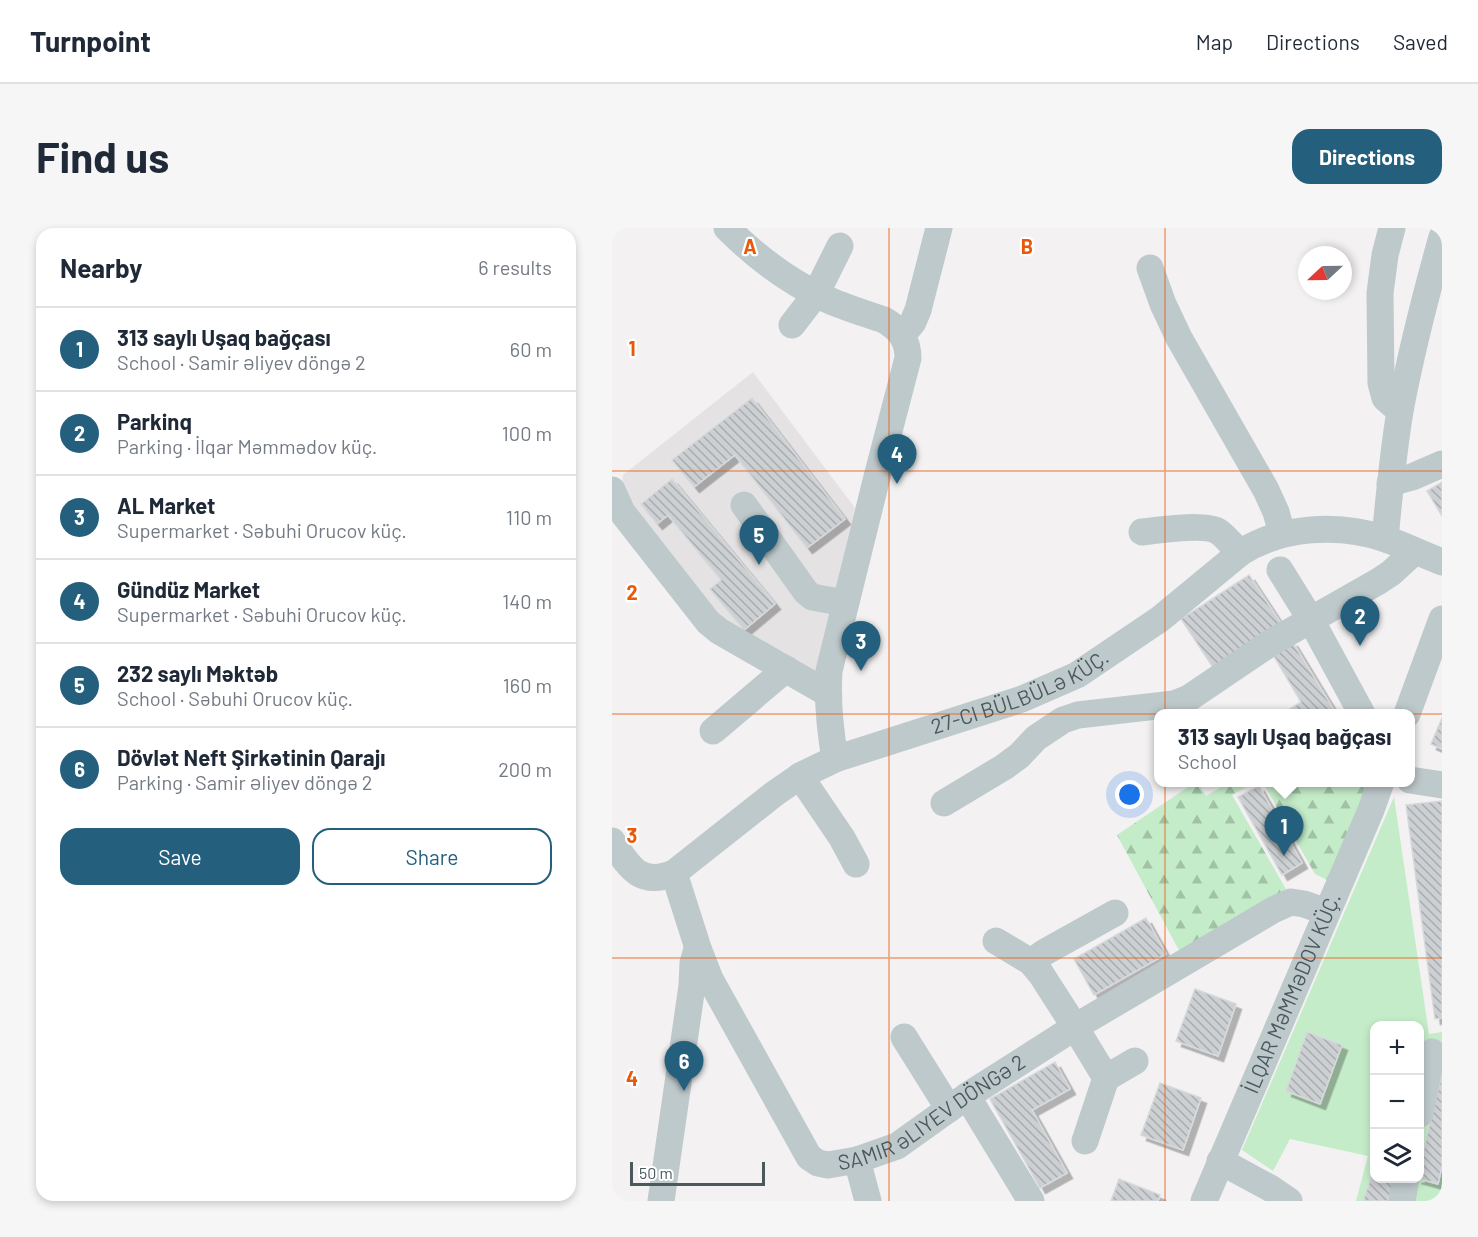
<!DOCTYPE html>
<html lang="en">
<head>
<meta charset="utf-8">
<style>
  :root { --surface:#fff; --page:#f6f6f7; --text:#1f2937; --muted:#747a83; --line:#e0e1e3; --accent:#24607d }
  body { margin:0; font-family:Barlow,sans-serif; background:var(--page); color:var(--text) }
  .controls { position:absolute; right:18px; bottom:18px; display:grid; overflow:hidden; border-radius:12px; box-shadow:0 3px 9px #0003 }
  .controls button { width:54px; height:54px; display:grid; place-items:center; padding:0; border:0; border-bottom:2px solid var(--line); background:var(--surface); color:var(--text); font:30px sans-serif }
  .compass { position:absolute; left:686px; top:18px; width:54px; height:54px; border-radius:50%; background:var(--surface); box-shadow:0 3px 9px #0003; rotate:248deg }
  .scale { position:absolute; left:18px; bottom:15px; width:135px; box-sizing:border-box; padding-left:6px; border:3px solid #4b595d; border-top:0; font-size:16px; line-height:21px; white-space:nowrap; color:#4b595d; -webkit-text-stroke:4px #fff; paint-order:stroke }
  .you { position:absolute; left:518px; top:567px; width:21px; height:21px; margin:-15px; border:4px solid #fff; border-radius:50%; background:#1a73e8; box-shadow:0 0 0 9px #1a73e833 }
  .badge { display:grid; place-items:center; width:39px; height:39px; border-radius:50%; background:var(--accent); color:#fff; font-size:20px; font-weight:700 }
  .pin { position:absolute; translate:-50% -50px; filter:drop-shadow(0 2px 3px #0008) }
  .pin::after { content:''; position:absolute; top:32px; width:21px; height:18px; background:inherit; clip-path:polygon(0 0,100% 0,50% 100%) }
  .popup { position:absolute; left:542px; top:481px; width:261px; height:78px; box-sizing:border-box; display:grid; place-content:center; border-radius:12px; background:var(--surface); filter:drop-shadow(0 2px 4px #0005); font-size:20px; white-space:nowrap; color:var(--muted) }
  .popup b { font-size:22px; color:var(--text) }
  .popup::after { content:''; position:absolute; left:50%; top:100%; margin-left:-12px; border:12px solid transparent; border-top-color:var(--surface) }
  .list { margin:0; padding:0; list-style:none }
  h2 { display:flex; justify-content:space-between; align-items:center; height:78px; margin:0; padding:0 24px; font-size:26px }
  h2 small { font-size:20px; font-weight:400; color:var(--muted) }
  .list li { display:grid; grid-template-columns:39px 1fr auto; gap:18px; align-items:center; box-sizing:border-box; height:84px; padding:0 24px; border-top:2px solid var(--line) }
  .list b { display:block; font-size:22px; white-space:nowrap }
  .list p { margin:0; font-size:20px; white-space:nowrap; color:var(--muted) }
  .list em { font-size:20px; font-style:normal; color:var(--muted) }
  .actions { display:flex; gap:12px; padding:18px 24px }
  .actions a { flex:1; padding:14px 0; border:2px solid var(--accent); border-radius:18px; text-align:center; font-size:21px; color:var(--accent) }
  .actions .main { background:var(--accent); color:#fff }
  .icon { flex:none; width:33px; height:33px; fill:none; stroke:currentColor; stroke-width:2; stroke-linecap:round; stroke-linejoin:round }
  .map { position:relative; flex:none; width:830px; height:973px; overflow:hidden; border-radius:18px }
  header { display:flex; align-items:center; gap:36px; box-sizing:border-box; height:84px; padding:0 30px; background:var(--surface); border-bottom:2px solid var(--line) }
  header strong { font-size:28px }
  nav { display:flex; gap:33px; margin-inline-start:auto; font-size:21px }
  .intro { display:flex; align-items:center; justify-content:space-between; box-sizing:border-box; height:144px; padding:0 36px }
  h1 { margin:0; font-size:42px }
  .button { padding:15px 27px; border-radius:18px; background:var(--accent); color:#fff; font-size:21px; font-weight:700 }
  main { display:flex; gap:36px; padding:0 36px }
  aside { flex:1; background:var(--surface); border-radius:18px; box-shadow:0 3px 9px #0003 }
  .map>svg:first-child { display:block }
  .education { fill:#e4e2e3 }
  .forest { fill:url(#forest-firs) }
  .green { fill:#c5ecc9; fill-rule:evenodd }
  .building { fill:url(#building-back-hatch); stroke:#d6d9dc; stroke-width:1.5; filter:url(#shadow) }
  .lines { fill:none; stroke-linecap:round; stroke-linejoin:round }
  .minor { stroke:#bec9cc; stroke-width:27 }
  .grid { fill:none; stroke:#e8590c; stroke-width:1.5; stroke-opacity:0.55 }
  .labels { text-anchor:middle; stroke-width:4.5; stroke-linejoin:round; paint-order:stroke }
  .street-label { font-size:21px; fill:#4b595d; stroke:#fff }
  .grid-label { font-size:20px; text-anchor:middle; font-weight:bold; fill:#e8590c; stroke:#fff; stroke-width:4.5; stroke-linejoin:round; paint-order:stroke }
</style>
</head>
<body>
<header>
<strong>Turnpoint</strong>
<nav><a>Map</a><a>Directions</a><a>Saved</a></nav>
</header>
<div class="intro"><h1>Find us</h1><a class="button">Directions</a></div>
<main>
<aside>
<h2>Nearby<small>6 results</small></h2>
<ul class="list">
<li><span class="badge">1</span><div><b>313 saylı Uşaq bağçası</b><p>School · Samir Əliyev döngə 2</p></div><em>60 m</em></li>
<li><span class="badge">2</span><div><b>Parkinq</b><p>Parking · İlqar Məmmədov küç.</p></div><em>100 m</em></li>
<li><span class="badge">3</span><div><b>AL Market</b><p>Supermarket · Səbuhi Orucov küç.</p></div><em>110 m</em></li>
<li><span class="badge">4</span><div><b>Gündüz Market</b><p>Supermarket · Səbuhi Orucov küç.</p></div><em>140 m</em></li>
<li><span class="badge">5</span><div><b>232 saylı Məktəb</b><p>School · Səbuhi Orucov küç.</p></div><em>160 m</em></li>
<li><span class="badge">6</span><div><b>Dövlət Neft Şirkətinin Qarajı</b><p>Parking · Samir Əliyev döngə 2</p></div><em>200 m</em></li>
</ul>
<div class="actions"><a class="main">Save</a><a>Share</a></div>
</aside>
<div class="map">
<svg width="830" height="973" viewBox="0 0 830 973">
  <defs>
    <pattern id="forest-firs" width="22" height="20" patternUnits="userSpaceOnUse" patternTransform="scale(1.5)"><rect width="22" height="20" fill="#c5ecc9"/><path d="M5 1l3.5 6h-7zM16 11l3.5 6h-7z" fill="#a2c2a6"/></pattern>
    <pattern id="building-back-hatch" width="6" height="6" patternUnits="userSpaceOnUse" patternTransform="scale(1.5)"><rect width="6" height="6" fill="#ccd0d2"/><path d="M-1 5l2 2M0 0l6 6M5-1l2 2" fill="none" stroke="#a8acae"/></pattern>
    <filter id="shadow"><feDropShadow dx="5.5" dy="5.5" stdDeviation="0" flood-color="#0004"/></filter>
  </defs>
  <rect width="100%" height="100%" fill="#f3f1f2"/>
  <!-- education -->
  <path class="education" d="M141,144L243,280L203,450L108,394L9,267L11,247Z"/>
  <!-- forest -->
  <g class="forest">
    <path d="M582,555H586L594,568L616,555H641L620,567L675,663L569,726L505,607Z"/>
    <path d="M651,555H756L717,653L703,646Z"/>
  </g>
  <!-- green -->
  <path class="green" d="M782,569L817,806L830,804V953L827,973H744L756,928L678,911L661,943L630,922ZM762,798H808V950H762Z"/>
  <!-- building -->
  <g class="building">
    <path d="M140,170L233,291L195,320L123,227L82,259L60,232Z"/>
    <path d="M60,251L163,376L132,402L98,361L109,352L56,287L45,296L29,276Z"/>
    <path d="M830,254V288L815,263Z"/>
    <path d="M637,347L670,397L602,441L569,391Z"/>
    <path d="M680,413L722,482L717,486H670L689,474L660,425Z"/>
    <path d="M830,490V521L819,516Z"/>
    <path d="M647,558L690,635L670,647L626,569Z"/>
    <path d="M830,573V790L823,791L794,577Z"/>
    <path d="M534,690L554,726L482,767L462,731Z"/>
    <path d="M583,761L624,776L606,828L564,813Z"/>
    <path d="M695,804L730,817L708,876L674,863Z"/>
    <path d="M443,834L458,861L420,882L455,945L428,960L378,871Z"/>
    <path d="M830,845V938L826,956L804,950H808V937Z"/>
    <path d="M548,855L589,870L571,922L529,907Z"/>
    <path d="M760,946H762V950H775L783,953L776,973H751Z"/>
    <path d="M507,951L548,967L546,973H499Z"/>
  </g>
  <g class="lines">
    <!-- minor -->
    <g class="minor">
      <path d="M115,0C143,28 176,53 212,70C231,79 252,85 272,92C288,101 296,112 296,130L265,249L217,443C215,474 218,502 223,531"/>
      <path d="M780,0L773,27L768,65L769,155L773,170L788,183"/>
      <path d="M538,40L551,76L567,110L654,262L664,284L670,306"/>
      <path d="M180,97L204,66L228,18"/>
      <path d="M291,106L301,94L306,82L327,0"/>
      <path d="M778,255L800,249L830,236"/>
      <path d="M0,262L10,284L96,394L107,403L215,465"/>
      <path d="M132,277L194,364L200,369L233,375"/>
      <path d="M530,304C547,302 594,295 607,304C614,309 621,318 628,325"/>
      <path d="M773,311C777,268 781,225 788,183C799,124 814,66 830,9"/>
      <path d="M668,342L699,392L750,486"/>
      <path d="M795,486L830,391"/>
      <path d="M101,503L174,441"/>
      <path d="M188,548L230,610L244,636"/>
      <path d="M798,552L830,557"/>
      <path d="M332,575L392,539L407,528L424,510L451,492L466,487L562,476L577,470L660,414L767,353L779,345L803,323"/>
      <path id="s1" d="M0,613C17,639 28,659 62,645L162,566L188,548L223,531L410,471L465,447L548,391L628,325C670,298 727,295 774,311C793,318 812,327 830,334"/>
      <path id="s2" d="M62,645L86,720L98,751L197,929L206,935L216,937L245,932L285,918L355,868L463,799L661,682L679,674L692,676L715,684"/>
      <path d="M384,713L419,734L429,746L463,799L494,850L473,913"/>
      <path d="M419,734L433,724L503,685"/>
      <path d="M292,809L337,881"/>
      <path d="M494,850L523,833"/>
      <path d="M355,868L419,973"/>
      <path d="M808,886L820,824"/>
      <path d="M245,932L256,973"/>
      <path d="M608,933L658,960L677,973"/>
      <path d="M49,973L80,758L81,735L85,721"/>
      <path id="s3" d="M592,973L759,582L769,554"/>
      <path d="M790,973L794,950"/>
    </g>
  </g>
  <!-- grid -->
  <path class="grid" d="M277,0V973M553,0V973M0,243H830M0,486H830M0,730H830"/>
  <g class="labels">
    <!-- street labels -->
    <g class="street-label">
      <text dy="7" stroke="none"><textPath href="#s1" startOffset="474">27-CI BÜLBÜLƏ KÜÇ.</textPath></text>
      <text dy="7" stroke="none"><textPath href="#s3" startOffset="226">İLQAR MƏMMƏDOV KÜÇ.</textPath></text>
      <text dy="7" stroke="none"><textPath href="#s2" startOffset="454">SAMIR ƏLIYEV DÖNGƏ 2</textPath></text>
    </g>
  </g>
  <g class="grid-label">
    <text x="138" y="26">A</text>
    <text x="415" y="26">B</text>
    <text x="20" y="128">1</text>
    <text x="20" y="372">2</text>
    <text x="20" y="615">3</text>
    <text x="20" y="858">4</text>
  </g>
</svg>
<div class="controls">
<button>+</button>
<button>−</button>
<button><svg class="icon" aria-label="layers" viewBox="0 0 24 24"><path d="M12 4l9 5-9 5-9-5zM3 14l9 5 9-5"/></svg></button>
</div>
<svg class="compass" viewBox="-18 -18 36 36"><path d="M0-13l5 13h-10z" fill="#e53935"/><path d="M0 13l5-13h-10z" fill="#747a83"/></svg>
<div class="scale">50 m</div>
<div class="you"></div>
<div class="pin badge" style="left:672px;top:628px">1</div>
<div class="popup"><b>313 saylı Uşaq bağçası</b>School</div>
<div class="pin badge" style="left:748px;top:418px">2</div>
<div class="pin badge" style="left:249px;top:443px">3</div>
<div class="pin badge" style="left:285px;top:256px">4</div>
<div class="pin badge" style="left:147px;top:337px">5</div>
<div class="pin badge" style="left:72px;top:863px">6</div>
</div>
</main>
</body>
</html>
